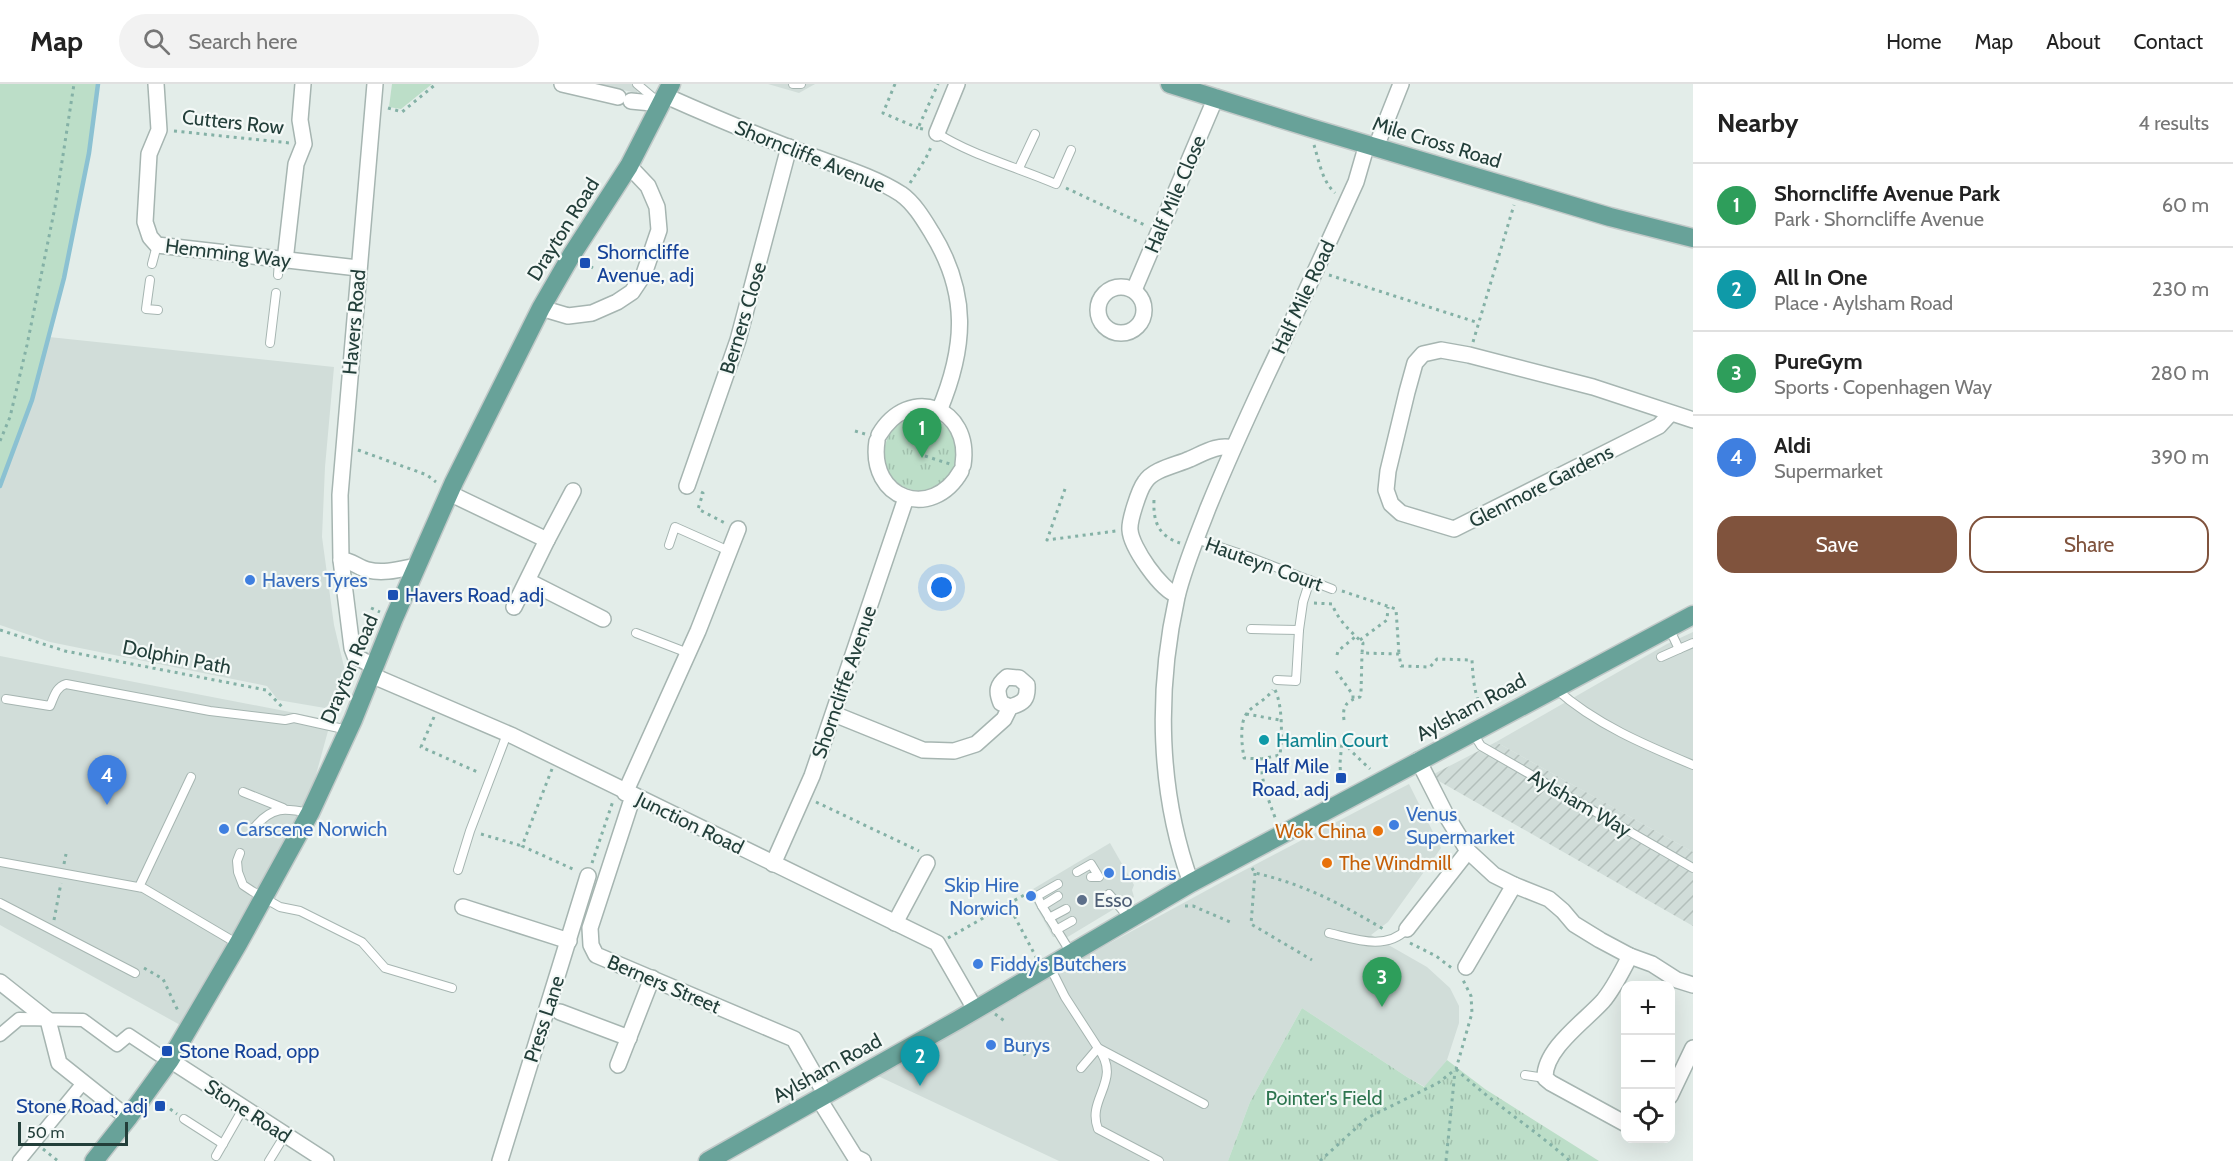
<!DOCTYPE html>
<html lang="en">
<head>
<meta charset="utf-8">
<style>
  :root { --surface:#fff; --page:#f2f2f2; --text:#222; --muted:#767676; --line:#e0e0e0; --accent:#80533d }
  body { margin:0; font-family:Cabin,sans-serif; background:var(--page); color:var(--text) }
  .controls { position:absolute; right:18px; bottom:18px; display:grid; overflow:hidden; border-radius:12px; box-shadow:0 6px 24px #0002 }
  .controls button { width:54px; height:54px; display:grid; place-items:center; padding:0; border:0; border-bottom:2px solid var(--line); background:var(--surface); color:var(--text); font:30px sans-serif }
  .scale { position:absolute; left:18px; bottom:15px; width:110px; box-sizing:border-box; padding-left:6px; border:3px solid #233f3a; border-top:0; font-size:16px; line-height:21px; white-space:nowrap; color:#233f3a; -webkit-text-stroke:4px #f4f9f7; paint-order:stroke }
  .you { position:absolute; left:942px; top:504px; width:21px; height:21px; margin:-15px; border:4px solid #fff; border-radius:50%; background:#1a73e8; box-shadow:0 0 0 9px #1a73e833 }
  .badge { display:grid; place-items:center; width:39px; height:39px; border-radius:50%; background:var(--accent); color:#fff; font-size:20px; font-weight:700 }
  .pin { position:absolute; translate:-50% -50px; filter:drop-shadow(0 2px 3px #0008) }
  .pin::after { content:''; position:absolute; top:32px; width:21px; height:18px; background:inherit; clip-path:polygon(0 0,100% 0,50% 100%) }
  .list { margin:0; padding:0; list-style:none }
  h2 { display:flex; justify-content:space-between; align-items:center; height:78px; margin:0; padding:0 24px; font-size:26px }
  h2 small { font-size:20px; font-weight:400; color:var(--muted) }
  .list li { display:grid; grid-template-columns:39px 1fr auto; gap:18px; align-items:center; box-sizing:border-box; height:84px; padding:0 24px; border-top:2px solid var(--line) }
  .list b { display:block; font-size:22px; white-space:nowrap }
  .list p { margin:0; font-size:20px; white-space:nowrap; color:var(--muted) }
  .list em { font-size:20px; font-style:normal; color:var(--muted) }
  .actions { display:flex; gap:12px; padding:18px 24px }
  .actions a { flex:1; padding:14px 0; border:2px solid var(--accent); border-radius:18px; text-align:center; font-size:21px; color:var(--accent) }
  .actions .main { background:var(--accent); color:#fff }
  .icon { flex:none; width:33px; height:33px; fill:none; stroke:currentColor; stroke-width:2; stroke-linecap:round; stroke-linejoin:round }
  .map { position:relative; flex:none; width:1693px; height:1077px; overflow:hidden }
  header { display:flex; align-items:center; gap:36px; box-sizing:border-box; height:84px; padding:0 30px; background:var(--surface); border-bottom:2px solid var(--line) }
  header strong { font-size:28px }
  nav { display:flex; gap:33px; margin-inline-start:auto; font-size:21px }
  .search { width:420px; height:54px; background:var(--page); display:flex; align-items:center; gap:15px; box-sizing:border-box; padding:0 21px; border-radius:33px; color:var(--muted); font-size:22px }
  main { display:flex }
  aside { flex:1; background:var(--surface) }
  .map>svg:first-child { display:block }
  .built { fill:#d1ddd9 }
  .industrial { fill:url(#industrial-furrows) }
  .green { fill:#bcdec8 }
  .park { fill:url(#park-tufts) }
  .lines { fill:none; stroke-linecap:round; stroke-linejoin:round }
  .stream { stroke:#8bc1d2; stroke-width:4.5 }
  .service-casing { stroke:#a6b5b1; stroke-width:10 }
  .pedestrian-casing { stroke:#a6b5b1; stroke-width:15 }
  .minor-casing { stroke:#a6b5b1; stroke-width:18 }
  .primary-casing { stroke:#c1c9c8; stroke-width:21 }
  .path { stroke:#84b1a6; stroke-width:3; stroke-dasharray:3 4.5; stroke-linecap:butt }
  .service { stroke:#fff; stroke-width:8 }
  .pedestrian { stroke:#fff; stroke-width:12 }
  .minor { stroke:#fff; stroke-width:15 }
  .primary { stroke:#68a299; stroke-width:18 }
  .transit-dot { fill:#1a4fb4; stroke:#f4f9f7; stroke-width:2 }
  .shop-dot { fill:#3f7fe0; stroke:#f4f9f7; stroke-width:2 }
  .culture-dot { fill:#0f9aa8; stroke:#f4f9f7; stroke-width:2 }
  .food-dot { fill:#e8710a; stroke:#f4f9f7; stroke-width:2 }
  .service-dot { fill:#5c6f8a; stroke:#f4f9f7; stroke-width:2 }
  .labels { text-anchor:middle; stroke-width:4.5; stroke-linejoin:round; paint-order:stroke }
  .street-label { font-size:20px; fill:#233f3a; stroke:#f4f9f7 }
  .transit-label { font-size:20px; fill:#164399; stroke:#f4f9f7; text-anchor:start }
  .shop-label { font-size:20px; fill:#366cbe; stroke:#f4f9f7; text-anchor:start }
  .culture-label { font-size:20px; fill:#0d838f; stroke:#f4f9f7; text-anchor:start }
  .food-label { font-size:20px; fill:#c56008; stroke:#f4f9f7; text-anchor:end }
  .service-label { font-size:20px; fill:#4e5e75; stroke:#f4f9f7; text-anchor:start }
  .park-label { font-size:20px; fill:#2d754f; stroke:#f4f9f7 }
</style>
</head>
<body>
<header>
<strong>Map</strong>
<div class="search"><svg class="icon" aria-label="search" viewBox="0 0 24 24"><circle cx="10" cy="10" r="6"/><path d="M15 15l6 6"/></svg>Search here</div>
<nav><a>Home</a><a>Map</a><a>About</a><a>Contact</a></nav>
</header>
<main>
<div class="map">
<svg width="1693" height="1077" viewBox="0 0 1693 1077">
  <defs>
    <pattern id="industrial-furrows" width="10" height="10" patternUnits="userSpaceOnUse" patternTransform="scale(1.5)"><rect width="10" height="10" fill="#d1ddd9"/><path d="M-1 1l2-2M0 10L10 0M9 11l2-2" fill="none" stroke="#b3bfbb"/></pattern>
    <pattern id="park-tufts" width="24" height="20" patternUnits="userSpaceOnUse" patternTransform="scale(1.5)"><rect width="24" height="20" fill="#bcdec8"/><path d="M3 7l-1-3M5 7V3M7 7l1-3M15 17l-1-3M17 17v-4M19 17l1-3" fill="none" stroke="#a1c0ad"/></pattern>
  </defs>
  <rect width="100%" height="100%" fill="#e3ede9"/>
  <!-- built -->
  <g class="built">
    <path d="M595,0H640L637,9Z"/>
    <path d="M768,0H815L799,9Z"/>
    <path d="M49,253L334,283L325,383L322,453L334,541L345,587L343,603L338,612L325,624L278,616L267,602L50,558L0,541V402L32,316Z"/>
    <path d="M1693,548V768L1496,658L1667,560Z"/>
    <path d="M0,572L331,636L311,709L263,804L182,942L0,841Z"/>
    <path d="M1409,700L1441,764L1388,838L1371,851L1427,883L1450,904L1459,922V939L1447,976L1425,1003L1407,993L1302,924L1250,1018L1228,1077H1059L878,992L1066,883L1222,798Z"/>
    <path d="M1110,759L1134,801L1132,806L1134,813L1061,857L1057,853H1053L1028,808Z"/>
  </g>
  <!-- industrial -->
  <path class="industrial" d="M1496,658L1693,768V842L1430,692Z"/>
  <!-- green -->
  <g class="green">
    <path d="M0,0H98L89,69L64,194L32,316L0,402Z"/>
    <path d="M392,0H432L401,25L389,23Z"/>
  </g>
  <!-- park -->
  <g class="park">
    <circle cx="921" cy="370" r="37"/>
    <path d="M1302,924L1407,993L1424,1003L1447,976L1485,1005L1599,1077H1228L1250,1018Z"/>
  </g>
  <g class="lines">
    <!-- stream -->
    <path class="stream" d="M0,402L32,316L64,194L89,69L98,0"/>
    <!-- service casing -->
    <g class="service-casing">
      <g id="service">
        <path d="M637,0L656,16"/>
        <path d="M793,0H801"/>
        <path d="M937,49C973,72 1017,83 1056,100L1071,66"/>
        <path d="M1019,84L1035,50"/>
        <path d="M152,180L157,161"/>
        <path d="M278,191L279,177"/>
        <path d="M150,196L146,225L158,226"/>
        <path d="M270,259L276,209"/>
        <path d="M1196,455L1247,472L1332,505"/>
        <path d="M669,461L675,443L729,467"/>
        <path d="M1669,544L1679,565L1693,559"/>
        <path d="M1251,545L1299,546L1303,518L1310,496"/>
        <path d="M636,549L688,569"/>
        <path d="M1661,573L1679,565"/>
        <path d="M1277,596L1296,597L1299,546"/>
        <path d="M1556,605C1595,640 1645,661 1693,681"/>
        <path d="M6,615L50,622C54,613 56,603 66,600L210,627L285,636L294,634L348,646"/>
        <path d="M1473,649L1481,662L1693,784"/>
        <path d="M243,708L283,724"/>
        <path d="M255,743C272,722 285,724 309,729"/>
        <path d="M240,769L237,777L238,788L243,801L252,807L280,823L300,827L362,858L385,884L452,904"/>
        <path d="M0,778L143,804L238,860"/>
        <path d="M458,786L470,747L507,650"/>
        <path d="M1077,788L1091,780L1099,793H1091"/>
        <path d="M139,803L191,693"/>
        <path d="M1109,810L1129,834"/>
        <path d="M1058,812L1042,822L1071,869"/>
        <path d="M0,819L135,889"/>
        <path d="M1042,822L1037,812L1058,800"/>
        <path d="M1049,834L1066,825"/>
        <path d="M1056,846L1072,837"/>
        <path d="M1329,849C1355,855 1386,867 1407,845"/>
        <path d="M1050,883L1065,913L1098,964L1204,1020"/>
        <path d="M1081,984L1098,964C1123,997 1086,1014 1098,1045L1159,1077"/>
        <path d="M1525,991L1545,994"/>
        <path d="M184,1035L223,1060"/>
        <path d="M216,1072L244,1023"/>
        <path d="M269,1077L285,1051"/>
      </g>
    </g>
    <!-- pedestrian casing -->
    <g class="pedestrian-casing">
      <g id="pedestrian">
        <path d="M0,951L19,935L83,936L117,961L129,951L159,971"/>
        <path d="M19,1077L83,999"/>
      </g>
    </g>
    <!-- minor casing -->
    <g class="minor-casing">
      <g id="minor">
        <path d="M156,0L159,46L149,70L145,138L150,153L157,161L358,184"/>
        <path d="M375,0L340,411L341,476L352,564L355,572L375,583"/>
        <path d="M562,0L618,13"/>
        <path d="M666,12C713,33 761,53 809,71C838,82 875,93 901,110C914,119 924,136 932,149C969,209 966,263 939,327"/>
        <path d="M631,17L662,20"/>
        <path d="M937,49L957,0"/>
        <path d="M1376,63L1401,0"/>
        <path d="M285,177L296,80L304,60L300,36L303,0"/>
        <circle cx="1121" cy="226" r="23"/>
        <path d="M1134,206L1216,13"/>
        <path d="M541,224L568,232L592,229L617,218L632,208L644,190L659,146L657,123L648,102L629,82"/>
        <path d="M1670,330L1659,342L1454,445L1401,429L1391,420L1386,406L1388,387L1407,308L1415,279L1423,270L1441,266L1469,271L1593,303L1693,336"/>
        <path d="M879,351C909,300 972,323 963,381"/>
        <path d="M877,357C868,415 932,438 961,387"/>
        <path d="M687,402L738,256L789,63"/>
        <path d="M449,409L547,456L514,523"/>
        <path d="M547,456L573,407"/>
        <path d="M341,476C351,476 359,484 368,486C384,490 401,485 417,482"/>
        <path d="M528,497L603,535"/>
        <path d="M1177,511C1161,506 1131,463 1130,446C1129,437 1139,406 1145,398C1153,385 1177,381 1190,375C1204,369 1217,360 1233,364"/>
        <path d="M371,591L513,652L937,859L975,925"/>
        <path d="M834,630L923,666L954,667L976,660L1004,635L1010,623C1024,619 1028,615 1027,601L1019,594L1007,593C997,601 996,607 1001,619L1010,623"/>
        <path d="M625,709L698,547L738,445"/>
        <path d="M633,712L590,844L591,861L596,871L794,955L826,1011"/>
        <path d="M1468,767L1494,791L1514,801"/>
        <path d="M773,780L812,692L906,414"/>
        <path d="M1191,799C1158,708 1156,608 1177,513C1184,483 1197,453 1208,424C1226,380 1245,338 1265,295C1296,230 1326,164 1356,98L1367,60"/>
        <path d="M463,823L569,857"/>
        <path d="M895,839L927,779"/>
        <path d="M1407,845L1468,767L1446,731L1418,676"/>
        <path d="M1466,883L1514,801L1549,815L1563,827L1574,840L1600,856L1630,872L1652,880L1677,896L1693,901"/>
        <path d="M0,898L48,936L59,979L128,1034"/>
        <path d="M560,928L629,954"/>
        <path d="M170,976L326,1077"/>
        <path d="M618,981L652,894"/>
        <path d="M1670,1012L1693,964"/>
        <path d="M819,1015L855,1073L863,1077"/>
        <path d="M1626,1040L1551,999L1545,994C1544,965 1585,937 1603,917C1614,904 1622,887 1630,872"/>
        <path d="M500,1077L588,792"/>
      </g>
    </g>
    <!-- primary casing -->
    <g class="primary-casing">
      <g id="primary">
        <path d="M1170,0L1311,44L1610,133L1693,154"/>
        <path d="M94,1077L128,1034L170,976L238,860L310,729L353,636L394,534L454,398L541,224L571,172L629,82L671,0"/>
        <path d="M708,1077L958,936L1191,799L1693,531"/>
      </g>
    </g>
    <!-- path -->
    <g class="path">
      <path d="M895,0L883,29L918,44"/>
      <path d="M388,24L402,28L436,0"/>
      <path d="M923,45L918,44L938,0"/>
      <path d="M174,47L290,59"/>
      <path d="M1314,61C1319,77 1322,97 1335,109"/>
      <path d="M910,99L926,74L932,61"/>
      <path d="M1066,104L1147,142"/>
      <path d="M584,179L593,184"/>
      <path d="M1329,191L1479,239"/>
      <path d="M1473,258L1514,121"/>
      <path d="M855,347L865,350"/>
      <path d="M0,357L10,333L27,261L55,123L74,0"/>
      <path d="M358,366L427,391L436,398"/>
      <path d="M925,372L950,380"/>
      <path d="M1065,405L1047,456L1116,447"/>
      <path d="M701,408L703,409L698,425L725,439"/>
      <path d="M1154,416C1153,437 1158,452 1180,459"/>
      <path d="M1342,507L1396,525L1399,570"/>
      <path d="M1314,519L1332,520C1338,536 1350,547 1363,559L1362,569L1399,570L1401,582L1430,583L1437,575L1472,576C1473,594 1474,609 1482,626"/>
      <path d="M371,524L380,528"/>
      <path d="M0,546L65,567L266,606L283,624"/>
      <path d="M1360,556L1387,536L1388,523"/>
      <path d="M1337,571L1338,567L1355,553"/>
      <path d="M1336,587L1353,611V615"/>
      <path d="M1275,606C1283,622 1282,654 1280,671L1261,675C1261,697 1268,715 1276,736"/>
      <path d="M1246,630L1280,636"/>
      <path d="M434,633L421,663L480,689"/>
      <path d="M1344,636C1342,621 1347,617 1360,613L1361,609L1362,569"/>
      <path d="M1344,650L1343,656L1351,667L1370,685"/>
      <path d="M1261,675L1244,674C1242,662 1239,639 1247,629C1253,621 1265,617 1273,606"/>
      <path d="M552,685L522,762L575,786"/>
      <path d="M1341,701L1340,679L1342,657"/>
      <path d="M816,718L919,767"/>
      <path d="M481,750L522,762"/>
      <path d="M592,779L613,717"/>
      <path d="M64,780L66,770"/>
      <path d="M1252,784L1255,789C1304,800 1343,821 1385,846"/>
      <path d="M1255,789L1251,840L1312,876"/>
      <path d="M1008,820L1026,810"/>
      <path d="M1185,822H1193L1230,838"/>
      <path d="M54,836L61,799"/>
      <path d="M948,854L1008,820L1036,873"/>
      <path d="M1410,859L1436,872L1453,885"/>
      <path d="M144,884L163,895L179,929"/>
      <path d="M995,930L1006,938"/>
      <path d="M1026,966L1022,971L1027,969"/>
      <path d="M1456,985C1491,1018 1533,1044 1570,1077"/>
      <path d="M158,1016L177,1030"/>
      <path d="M43,1065L58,1077"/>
      <path d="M1320,1077L1367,1034L1438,999L1456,985L1472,929L1471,912L1463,896"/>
      <path d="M1446,1077L1455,987"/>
    </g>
    <!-- service -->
    <use href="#service" class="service"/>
    <!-- pedestrian -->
    <use href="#pedestrian" class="pedestrian"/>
    <!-- minor -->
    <use href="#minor" class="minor"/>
    <!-- primary -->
    <use href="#primary" class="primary"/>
  </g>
  <!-- markers -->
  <g class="transit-dot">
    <rect x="579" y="173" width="12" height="12" rx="3"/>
    <rect x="387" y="505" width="12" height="12" rx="3"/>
    <rect x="1335" y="688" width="12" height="12" rx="3"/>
    <rect x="161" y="961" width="12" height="12" rx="3"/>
    <rect x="154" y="1016" width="12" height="12" rx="3"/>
  </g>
  <g class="shop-dot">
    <circle cx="250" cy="496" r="6"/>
    <circle cx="1394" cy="741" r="6"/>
    <circle cx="224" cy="745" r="6"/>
    <circle cx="1109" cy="789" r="6"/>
    <circle cx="1031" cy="812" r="6"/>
    <circle cx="978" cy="880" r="6"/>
    <circle cx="991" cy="961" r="6"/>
  </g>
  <circle class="culture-dot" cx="1264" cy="656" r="6"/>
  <g class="food-dot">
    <circle cx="1378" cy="747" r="6"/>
    <circle cx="1327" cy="779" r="6"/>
  </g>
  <circle class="service-dot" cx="1082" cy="816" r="6"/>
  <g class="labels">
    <!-- street labels -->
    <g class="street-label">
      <text transform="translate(233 38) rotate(6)" y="7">Cutters Row</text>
      <text transform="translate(1437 58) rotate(17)" y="7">Mile Cross Road</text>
      <text transform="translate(810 72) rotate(22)" y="7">Shorncliffe Avenue</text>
      <text transform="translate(1175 110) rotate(-67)" y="7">Half Mile Close</text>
      <text transform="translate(563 145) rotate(-58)" y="7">Drayton Road</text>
      <text transform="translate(228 169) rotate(7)" y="7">Hemming Way</text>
      <text transform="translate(1303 213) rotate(-65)" y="7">Half Mile Road</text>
      <text transform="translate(743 234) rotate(-73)" y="7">Berners Close</text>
      <text transform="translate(354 238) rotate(-85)" y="7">Havers Road</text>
      <text transform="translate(1541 402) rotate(-27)" y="7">Glenmore Gardens</text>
      <text transform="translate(1264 480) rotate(20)" y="7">Hauteyn Court</text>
      <text transform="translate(177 573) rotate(11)" y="7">Dolphin Path</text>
      <text transform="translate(349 585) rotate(-67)" y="7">Drayton Road</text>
      <text transform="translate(844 598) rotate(-71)" y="7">Shorncliffe Avenue</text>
      <text transform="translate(1471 623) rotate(-28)" y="7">Aylsham Road</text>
      <text transform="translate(1580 719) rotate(30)" y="7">Aylsham Way</text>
      <text transform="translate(690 739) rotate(26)" y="7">Junction Road</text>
      <text transform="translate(664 900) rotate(23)" y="7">Berners Street</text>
      <text transform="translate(544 935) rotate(-72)" y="7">Press Lane</text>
      <text transform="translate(827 984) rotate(-29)" y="7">Aylsham Road</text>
      <text transform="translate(248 1027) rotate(33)" y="7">Stone Road</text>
    </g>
    <!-- transit labels -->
    <g class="transit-label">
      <text x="597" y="175">Shorncliffe<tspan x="597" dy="23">Avenue, adj</tspan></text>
      <text x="405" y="518">Havers Road, adj</text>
      <text x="1329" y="689" text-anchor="end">Half Mile<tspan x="1329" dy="23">Road, adj</tspan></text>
      <text x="179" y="974">Stone Road, opp</text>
      <text x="148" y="1029" text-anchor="end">Stone Road, adj</text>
    </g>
    <!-- shop labels -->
    <g class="shop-label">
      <text x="262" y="503">Havers Tyres</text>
      <text x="1406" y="737">Venus<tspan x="1406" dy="23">Supermarket</tspan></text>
      <text x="236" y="752">Carscene Norwich</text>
      <text x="1121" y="796">Londis</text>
      <text x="1019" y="808" text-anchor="end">Skip Hire<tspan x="1019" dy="23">Norwich</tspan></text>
      <text x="990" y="887">Fiddy's Butchers</text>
      <text x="1003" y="968">Burys</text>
    </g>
    <!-- culture labels -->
    <g class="culture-label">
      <text x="1276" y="663">Hamlin Court</text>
    </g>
    <!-- food labels -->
    <g class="food-label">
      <text x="1366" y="754">Wok China</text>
      <text x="1339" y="786" text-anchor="start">The Windmill</text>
    </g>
    <!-- service labels -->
    <g class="service-label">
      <text x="1094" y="823">Esso</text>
    </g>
    <!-- park labels -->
    <g class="park-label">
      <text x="1324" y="1021">Pointer's Field</text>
    </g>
  </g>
</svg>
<div class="controls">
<button>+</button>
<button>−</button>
<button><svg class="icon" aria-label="locate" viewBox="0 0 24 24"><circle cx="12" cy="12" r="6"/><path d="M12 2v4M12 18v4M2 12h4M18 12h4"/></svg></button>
</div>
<div class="scale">50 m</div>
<div class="you"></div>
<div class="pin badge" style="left:922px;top:374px;background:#2e9e5b">1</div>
<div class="pin badge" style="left:920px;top:1002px;background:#0f9aa8">2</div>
<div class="pin badge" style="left:1382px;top:923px;background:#2e9e5b">3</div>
<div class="pin badge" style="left:107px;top:721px;background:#3f7fe0">4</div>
</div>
<aside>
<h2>Nearby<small>4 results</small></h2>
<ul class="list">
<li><span class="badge" style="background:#2e9e5b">1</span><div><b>Shorncliffe Avenue Park</b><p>Park · Shorncliffe Avenue</p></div><em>60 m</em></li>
<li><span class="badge" style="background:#0f9aa8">2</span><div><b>All In One</b><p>Place · Aylsham Road</p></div><em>230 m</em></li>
<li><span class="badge" style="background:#2e9e5b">3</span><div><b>PureGym</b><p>Sports · Copenhagen Way</p></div><em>280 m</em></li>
<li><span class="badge" style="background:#3f7fe0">4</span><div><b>Aldi</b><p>Supermarket</p></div><em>390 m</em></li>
</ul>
<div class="actions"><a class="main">Save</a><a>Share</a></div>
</aside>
</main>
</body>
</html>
